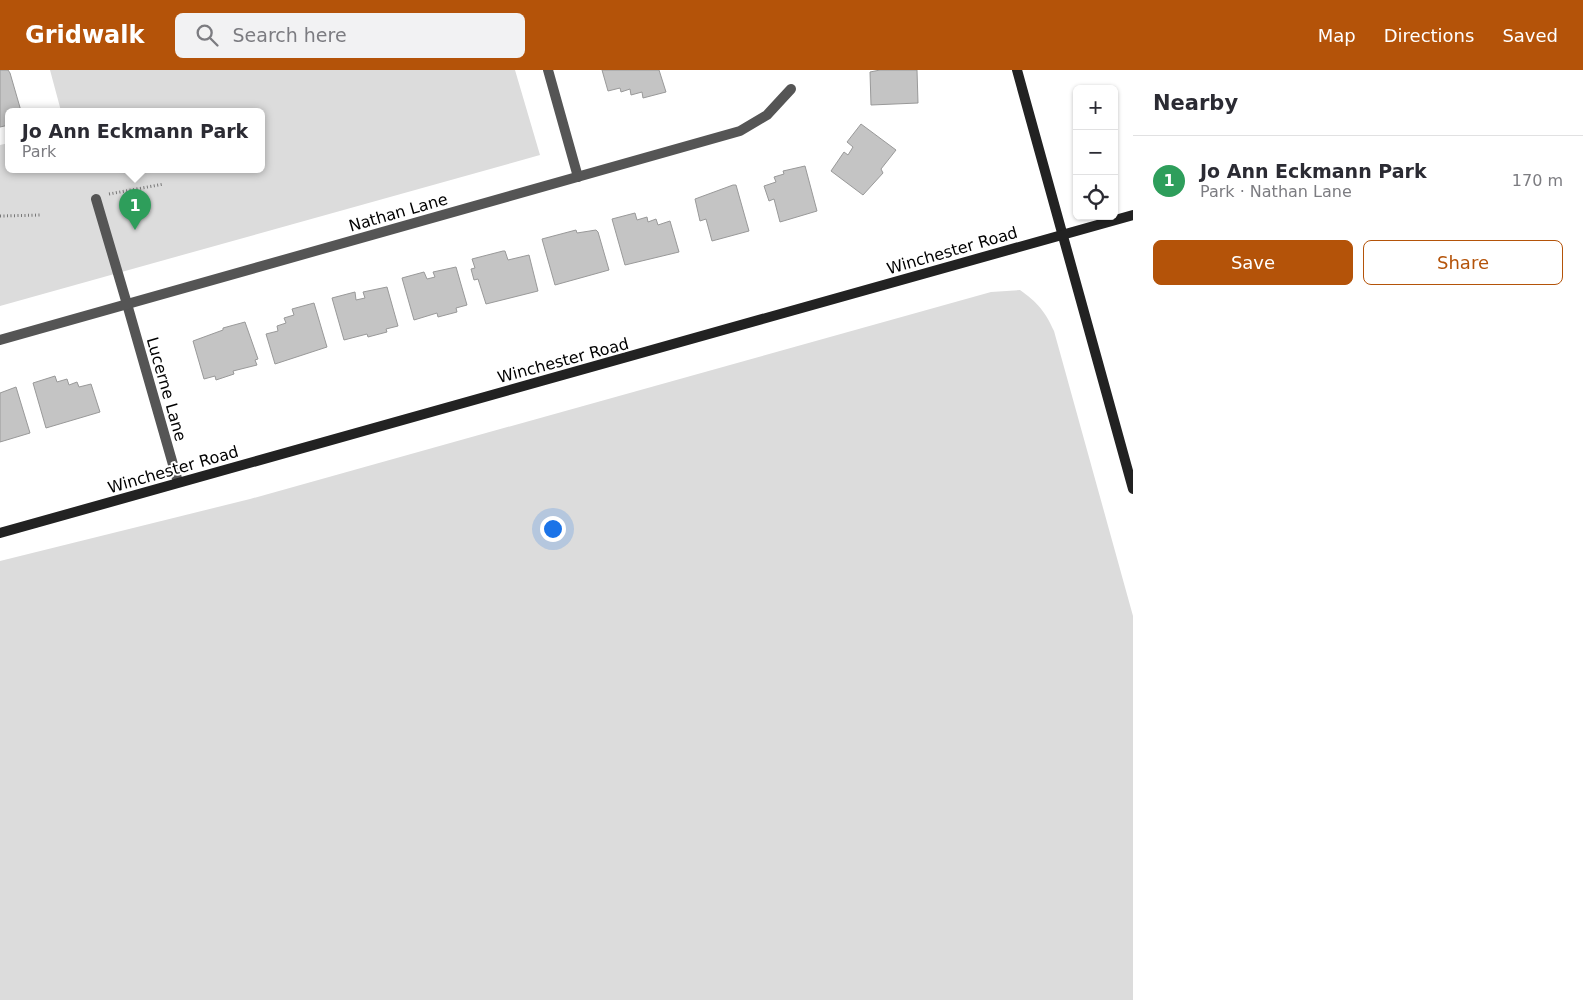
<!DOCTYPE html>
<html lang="en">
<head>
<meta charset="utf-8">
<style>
  :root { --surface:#fff; --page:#f2f2f3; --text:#2b2b33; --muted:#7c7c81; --line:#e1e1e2; --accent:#b45309 }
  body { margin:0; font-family:"DejaVu Sans",sans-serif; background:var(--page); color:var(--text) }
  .controls { position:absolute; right:15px; top:15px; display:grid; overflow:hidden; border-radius:8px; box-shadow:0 1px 4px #0004 }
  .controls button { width:45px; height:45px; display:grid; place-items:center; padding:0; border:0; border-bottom:1px solid var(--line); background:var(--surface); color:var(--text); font:25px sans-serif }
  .you { position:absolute; left:552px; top:458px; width:18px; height:18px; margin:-12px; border:4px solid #fff; border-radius:50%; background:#1a73e8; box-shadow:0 0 0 8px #1a73e833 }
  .badge { display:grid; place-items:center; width:32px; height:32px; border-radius:50%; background:var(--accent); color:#fff; font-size:16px; font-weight:700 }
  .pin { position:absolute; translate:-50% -41px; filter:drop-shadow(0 1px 2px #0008) }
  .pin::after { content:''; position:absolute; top:26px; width:18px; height:15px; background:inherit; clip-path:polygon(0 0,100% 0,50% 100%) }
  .popup { position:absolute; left:5px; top:38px; width:260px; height:65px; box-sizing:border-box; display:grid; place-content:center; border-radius:8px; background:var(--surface); filter:drop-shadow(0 1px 4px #0005); font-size:16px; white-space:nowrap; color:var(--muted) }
  .popup b { font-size:19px; color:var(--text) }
  .popup::after { content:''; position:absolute; left:50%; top:100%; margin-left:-10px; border:10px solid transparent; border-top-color:var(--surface) }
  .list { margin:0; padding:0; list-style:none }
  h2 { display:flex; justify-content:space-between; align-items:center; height:65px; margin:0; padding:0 20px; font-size:21px }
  h2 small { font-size:16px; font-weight:400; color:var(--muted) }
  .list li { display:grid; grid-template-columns:32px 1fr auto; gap:15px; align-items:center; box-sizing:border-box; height:90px; padding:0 20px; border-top:1px solid var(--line) }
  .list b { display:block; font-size:19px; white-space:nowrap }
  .list p { margin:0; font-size:16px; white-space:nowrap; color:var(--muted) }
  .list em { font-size:16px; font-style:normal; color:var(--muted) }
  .actions { display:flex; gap:10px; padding:15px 20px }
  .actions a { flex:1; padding:11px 0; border:1px solid var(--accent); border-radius:8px; text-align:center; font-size:18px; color:var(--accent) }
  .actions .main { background:var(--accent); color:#fff }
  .icon { flex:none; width:28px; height:28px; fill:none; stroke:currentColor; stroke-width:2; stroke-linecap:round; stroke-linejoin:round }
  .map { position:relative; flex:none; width:1133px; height:930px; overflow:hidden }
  header { display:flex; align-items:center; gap:30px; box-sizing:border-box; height:70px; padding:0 25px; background:var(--accent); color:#fff }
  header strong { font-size:24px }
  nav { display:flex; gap:28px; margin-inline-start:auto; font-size:18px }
  .search { width:350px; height:45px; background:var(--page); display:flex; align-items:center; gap:12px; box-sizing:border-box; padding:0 18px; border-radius:8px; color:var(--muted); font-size:19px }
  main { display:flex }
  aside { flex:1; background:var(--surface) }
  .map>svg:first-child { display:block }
  .green { fill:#dcdcdc }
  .building { fill:#c4c4c4; stroke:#999 }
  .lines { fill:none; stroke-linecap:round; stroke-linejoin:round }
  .path { stroke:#777; stroke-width:3; stroke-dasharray:1 2.5; stroke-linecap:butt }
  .lane { stroke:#555; stroke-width:10 }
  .street { stroke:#555; stroke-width:10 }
  .secondary { stroke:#222; stroke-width:10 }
  .labels { text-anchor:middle; stroke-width:4; stroke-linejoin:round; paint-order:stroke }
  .street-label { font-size:16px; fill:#000; stroke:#fff }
</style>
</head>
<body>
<header>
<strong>Gridwalk</strong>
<div class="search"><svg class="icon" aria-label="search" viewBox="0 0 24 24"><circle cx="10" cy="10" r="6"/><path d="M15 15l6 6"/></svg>Search here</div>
<nav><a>Map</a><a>Directions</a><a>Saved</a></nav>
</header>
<main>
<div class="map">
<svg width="1133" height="930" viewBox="0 0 1133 930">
  <rect width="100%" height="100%" fill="#fff"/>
  <!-- green -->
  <g class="green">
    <path d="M50,0H515L540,85L0,236V75L9,73V99H261V41H61Z"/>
    <path d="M1020,220C1037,232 1045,241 1054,261L1133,546V930H0V491L250,429L991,222Z"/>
  </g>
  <!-- building -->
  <g class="building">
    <path d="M0,0H8L10,3L21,41H9V55L0,57Z"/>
    <path d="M602,0H659L666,22L643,28L642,22L631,25L630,19L621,22L620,18L608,21Z"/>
    <path d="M880,0H917L918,33L871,35L870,2Z"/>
    <path d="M861,54L896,80L881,99L883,103L863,125L831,101L844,82L848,85L853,77L847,72Z"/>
    <path d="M805,96L817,141L780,152L774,129L769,131L764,116L776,112L774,107L784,104L783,101Z"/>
    <path d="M733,115H736L749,161L712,171L706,149L700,151L695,129Z"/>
    <path d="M635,143L637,150L647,147L648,152L656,149L658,155L670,151L679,182L625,195L612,149Z"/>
    <path d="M576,160L577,163L596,160L598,162L609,200L555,215L542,169Z"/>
    <path d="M503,181H505L508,190L529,185L538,221L486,234L478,209L474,210L471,199L475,198L472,189Z"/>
    <path d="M456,197L467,235L456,238L457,242L438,247L437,243L414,250L402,208L424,202L427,209L435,207L433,202Z"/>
    <path d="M387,217L398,256L386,259L387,262L368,267L367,264L344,270L332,228L355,222L356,230L365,228L363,222Z"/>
    <path d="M314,233L327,277L275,294L266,264L278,261L277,256L286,253L284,248L294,245L292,239Z"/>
    <path d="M245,252L258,289L255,290L257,295L233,301L234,304L216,310L215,306L204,309L193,271L223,260V258Z"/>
    <path d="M55,306L57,312L67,309L69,315L77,312L79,317L91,314L100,342L46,358L33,313Z"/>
    <path d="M16,317L30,363L0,372V323Z"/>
  </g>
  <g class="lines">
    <!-- path -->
    <g class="path">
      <path d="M109,124L164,114"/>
      <path d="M0,146L41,145"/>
    </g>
    <!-- lane -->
    <path class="lane" d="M96,129L127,234"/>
    <!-- street -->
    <g class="street">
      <path d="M548,0L578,107"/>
      <path d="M127,234L178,412"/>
      <path d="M0,270L740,61L767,45L791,19"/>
    </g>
    <!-- secondary -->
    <g class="secondary">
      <path d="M1017,0L1133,419"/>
      <path d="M0,463L1133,145"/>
    </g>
  </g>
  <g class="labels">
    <!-- street labels -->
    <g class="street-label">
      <text transform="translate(398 142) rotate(-16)" y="6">Nathan Lane</text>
      <text transform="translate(952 180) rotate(-16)" y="6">Winchester Road</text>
      <text transform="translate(563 290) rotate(-15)" y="6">Winchester Road</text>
      <text transform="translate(167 319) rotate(74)" y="6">Lucerne Lane</text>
      <text transform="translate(173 399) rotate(-16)" y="6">Winchester Road</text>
    </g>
  </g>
</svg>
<div class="controls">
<button>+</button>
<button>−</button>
<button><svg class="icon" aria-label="locate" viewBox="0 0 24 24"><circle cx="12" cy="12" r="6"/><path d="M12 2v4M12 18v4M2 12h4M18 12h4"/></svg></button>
</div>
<div class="you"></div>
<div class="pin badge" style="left:135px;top:160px;background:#2e9e5b">1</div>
<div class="popup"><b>Jo Ann Eckmann Park</b>Park</div>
</div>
<aside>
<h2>Nearby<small></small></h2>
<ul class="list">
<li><span class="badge" style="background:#2e9e5b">1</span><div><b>Jo Ann Eckmann Park</b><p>Park · Nathan Lane</p></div><em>170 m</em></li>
</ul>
<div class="actions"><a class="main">Save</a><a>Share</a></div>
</aside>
</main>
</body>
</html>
